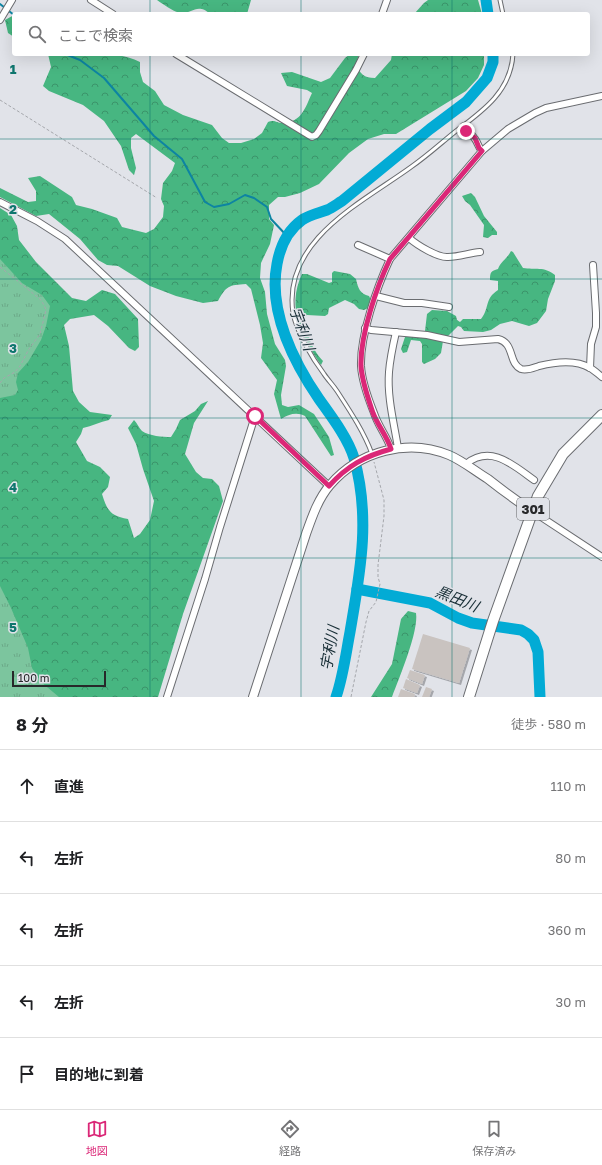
<!DOCTYPE html>
<html lang="ja">
<head>
<meta charset="utf-8">
<style>
  :root { --surface:#fff; --page:#f6f6f6; --text:#202124; --muted:#757577; --line:#e0e0e0; --accent:#db2777 }
  body { margin:0; font-family:"Golos Text","Noto Sans JP",sans-serif; background:var(--page); color:var(--text) }
  .scale { position:absolute; left:12px; bottom:10px; width:94px; box-sizing:border-box; padding-left:4px; border:2px solid #27282a; border-top:0; font-size:11px; line-height:14px; white-space:nowrap; color:#27282a; -webkit-text-stroke:3px #e1e3e9; paint-order:stroke }
  .stop { position:absolute; width:12px; height:12px; margin:-9px; border:3px solid #db2777; border-radius:50%; background:#fff }
  .stop.end { background:#db2777; border-color:#fff; box-shadow:0 1px 4px #0008 }
  .list { margin:0; padding:0; list-style:none }
  h2 { display:flex; justify-content:space-between; align-items:center; height:52px; margin:0; padding:0 16px; font-size:17px }
  h2 small { font-size:13px; font-weight:400; color:var(--muted) }
  .list li { display:grid; grid-template-columns:26px 1fr auto; gap:12px; align-items:center; box-sizing:border-box; height:72px; padding:0 16px; border-top:1px solid var(--line) }
  .list b { display:block; font-size:15px; white-space:nowrap }
  .list em { font-size:13px; font-style:normal; color:var(--muted) }
  .icon { flex:none; width:22px; height:22px; fill:none; stroke:currentColor; stroke-width:2; stroke-linecap:round; stroke-linejoin:round }
  .map { position:relative; flex:none; width:602px; height:697px; overflow:hidden }
  .search { position:absolute; background:var(--surface); box-shadow:0 4px 16px #0002; left:12px; right:12px; top:12px; height:44px; display:flex; align-items:center; gap:10px; box-sizing:border-box; padding:0 14px; border-radius:4px; color:var(--muted); font-size:15px }
  .sheet { height:412px; background:var(--surface) }
  nav { display:flex; justify-content:space-around; align-items:center; box-sizing:border-box; height:56px; border-top:1px solid var(--line); background:var(--surface); font-size:11px; color:var(--muted) }
  nav a { display:grid; justify-items:center; gap:2px }
  nav .on { color:var(--accent) }
  .map>svg:first-child { display:block }
  .grass { fill:url(#grass-tufts) }
  .forest { fill:url(#forest-crowns) }
  .lines { fill:none; stroke-linecap:round; stroke-linejoin:round }
  .stream { stroke:#0d84a2; stroke-width:2 }
  .river { stroke:#02abd5; stroke-width:11 }
  .building { fill:#c9c3c0; filter:url(#shadow) }
  .service-casing { stroke:#6a6c70; stroke-width:5 }
  .minor-casing { stroke:#6a6c70; stroke-width:8 }
  .tertiary-casing { stroke:#6a6c70; stroke-width:10 }
  .trunk-casing { stroke:#6a6c70; stroke-width:12 }
  .path { stroke:#a5a7ac; stroke-width:1; stroke-dasharray:3 2; stroke-linecap:butt }
  .service { stroke:#fff; stroke-width:3 }
  .minor { stroke:#fff; stroke-width:6 }
  .tertiary { stroke:#fff; stroke-width:8 }
  .trunk { stroke:#fff; stroke-width:10 }
  .route { stroke:#db2777; stroke-width:5 }
  .grid { fill:none; stroke:#0f766e; stroke-width:1; stroke-opacity:0.55 }
  .labels { text-anchor:middle; stroke-width:3; stroke-linejoin:round; paint-order:stroke }
  .shield { fill:#e1e3e9; stroke:#5f6063; stroke-width:1 }
  .shield-label { font-size:13px; font-weight:bold; fill:#27282a }
  .water-label { font-size:15px; font-style:italic; fill:#172d35; stroke:#e1e3e9 }
  .grid-label { font-size:13px; text-anchor:middle; font-weight:bold; fill:#0f766e; stroke:#e1e3e9; stroke-width:3; stroke-linejoin:round; paint-order:stroke }
</style>
</head>
<body>
<div class="map">
<svg width="602" height="697" viewBox="0 0 602 697">
  <defs>
    <pattern id="grass-tufts" width="24" height="20" patternUnits="userSpaceOnUse"><rect width="24" height="20" fill="#7cc59e"/><path d="M3 7l-1-3M5 7V3M7 7l1-3M15 17l-1-3M17 17v-4M19 17l1-3" fill="none" stroke="#6ba988"/></pattern>
    <pattern id="forest-crowns" width="20" height="18" patternUnits="userSpaceOnUse"><rect width="20" height="18" fill="#47b681"/><path d="M2 6a3 3 0 1 1 6 0M12 15a3 3 0 1 1 6 0" fill="none" stroke="#3b946a"/></pattern>
    <filter id="shadow"><feDropShadow dx="2" dy="2" stdDeviation="0" flood-color="#0004"/></filter>
  </defs>
  <rect width="100%" height="100%" fill="#e1e3e9"/>
  <!-- grass -->
  <g class="grass">
    <path d="M0,248L54,305L29,396L0,410Z"/>
    <path d="M0,561L72,697H0Z"/>
  </g>
  <!-- forest -->
  <g class="forest">
    <path d="M157,0H251L247,14H210C197,2 191,15 180,13C172,11 163,4 157,0Z"/>
    <path d="M428,0H478L482,14H414L424,3Z"/>
    <path d="M14,15V37L8,33L5,20Z"/>
    <path d="M48,54C75,54 115,49 140,62V72L143,82L155,91L164,105L183,115L212,125L222,138L229,143H241L254,139L262,133L268,122C275,119 276,123 283,123C302,122 305,108 312,93L307,90L287,86L281,73L292,72L321,82L330,78L345,58L350,54H359L356,64C360,74 364,78 375,78L391,60L392,54H484V65L478,78L466,91L396,134H384L368,139L349,153L319,184L300,193L285,197H278L269,205V219L274,225L270,244L261,263L260,278L265,292L267,314L275,344L285,360L286,366L281,395L282,405L288,407L299,405L314,414L329,437L334,455L331,456L305,416C297,412 289,414 281,419L274,394L277,380L261,358L263,343L260,325L251,289L246,284C229,285 226,286 218,301L203,303L176,296L150,286L118,266L107,265L98,260L80,239L49,214L36,216L0,197V188L28,202L36,201V191L28,178L40,176L72,197L76,205L92,209L117,218L122,227L146,233L154,229L163,217L164,206L161,199L163,183L172,171L175,163L136,134L131,138V148L136,168L134,175L129,170L121,146L104,121L83,105L49,91L43,86L51,67Z"/>
    <path d="M471,193L475,197L484,216L497,232V235H492L488,238L483,237L484,225L470,205L465,201L462,196Z"/>
    <path d="M0,208L11,215L17,226L19,240L36,262L72,298L86,301L102,290L115,294L138,319L139,347L135,351L129,348L108,326L94,315L70,319L64,325L69,346L73,391L79,402L90,412L112,415L109,420C100,422 92,426 83,428L81,434L76,442L87,461L100,467L110,477L108,487L102,494C107,510 110,516 128,519L134,538L140,534L150,520L154,501L143,469L136,444L128,428L134,420C137,423 139,428 142,431C149,436 163,437 171,437L176,429L180,420L195,411L201,404L208,401L194,423L185,454L196,472L203,478L212,479L219,486L223,501L183,614L158,697H59L41,682L32,668L28,648L11,608L0,586V398L15,395L18,390L16,382L18,373L28,362L41,340L46,326L50,306L42,295L22,283L0,259Z"/>
    <path d="M511,251L513,252L523,268C535,270 544,266 555,275V281L548,299L546,311L537,323L529,326L512,321L500,324L491,330L483,332L464,331L461,327L458,326L443,341L441,353L435,359L424,364L422,362V344L420,341L411,340L407,352L403,353L401,349L405,337L423,336L425,331L427,314L432,310L447,311L456,316L457,320L460,322L463,319H481C490,308 484,299 498,290V281L490,280C490,272 491,271 498,269C501,261 507,259 511,251Z"/>
    <path d="M334,271L350,274L356,279C358,288 360,294 369,296L371,300L368,308L364,310L359,309L354,304L345,300L329,308L328,314L325,316L307,315L304,317L310,335L309,338C312,346 317,355 323,361L321,365C302,337 286,308 302,274H307L329,283L332,282V273Z"/>
    <path d="M408,611L416,613C419,631 399,678 392,697H371L392,664L401,619Z"/>
  </g>
  <g class="lines">
    <!-- stream -->
    <g class="stream">
      <path d="M0,4L14,15"/>
      <path d="M65,54L80,60L104,78L154,136L182,159L205,202L214,207L229,204L245,195L254,198L267,207L271,219L287,236"/>
    </g>
    <!-- river -->
    <g class="river">
      <path d="M486,0L488,14"/>
      <path d="M357,589L430,603L458,618L472,623L521,630L528,634L534,640L538,652L540,697"/>
      <path d="M336,697C343,677 346,653 350,632C360,573 371,518 354,458C348,438 331,416 319,399C293,361 268,310 277,264C280,247 288,230 302,220C309,215 319,213 327,210C332,208 337,204 342,201L430,129L466,102L487,78L493,62V54"/>
    </g>
  </g>
  <!-- building -->
  <g class="building">
    <path d="M423,634L470,648L459,683L412,669Z"/>
    <path d="M410,670L425,675L422,684L407,678Z"/>
    <path d="M406,679L420,685L417,693L403,688Z"/>
    <path d="M426,687L432,689L429,697H422Z"/>
    <path d="M401,689L415,694L414,697H398Z"/>
  </g>
  <g class="lines">
    <!-- service casing -->
    <g class="service-casing">
      <g id="service">
        <path d="M500,0L503,14"/>
        <path d="M372,454C364,432 350,411 337,391C333,385 328,380 324,374C312,358 297,333 293,313C282,240 363,202 411,167C427,156 441,143 456,131C483,111 511,91 513,54"/>
      </g>
    </g>
    <!-- minor casing -->
    <g class="minor-casing">
      <g id="minor">
        <path d="M91,0L113,14"/>
        <path d="M382,14L387,0"/>
        <path d="M0,20L12,0"/>
        <path d="M176,54L312,137L316,135L319,131L356,70L364,54"/>
        <path d="M464,126C467,131 472,134 475,139C478,143 478,147 482,151"/>
        <path d="M0,202L37,221L65,239L329,486"/>
        <path d="M409,238C417,245 438,258 448,257C459,257 469,253 480,252"/>
        <path d="M358,245L390,259"/>
        <path d="M376,296L404,303H422L449,307"/>
        <path d="M365,328L371,330L427,335L459,342L498,339C515,343 508,363 521,369C527,371 533,368 539,366C555,362 575,359 590,368C594,370 598,374 602,377"/>
        <path d="M396,332C393,345 390,359 389,372C387,397 394,423 398,448"/>
        <path d="M590,368L591,344L596,327V313L593,265"/>
        <path d="M391,449C387,436 378,426 374,413C368,398 362,382 361,366C360,335 377,287 390,259L482,151L508,129L535,113L546,108L602,96"/>
        <path d="M466,464C491,444 513,465 534,480"/>
        <path d="M532,511L602,557"/>
        <path d="M167,697L205,579L220,527L255,416"/>
      </g>
    </g>
    <!-- tertiary casing -->
    <g class="tertiary-casing">
      <path id="tertiary" d="M253,697L306,534C312,517 318,499 330,485C359,451 408,438 449,455C463,461 475,471 488,479C502,490 517,501 532,511"/>
    </g>
    <!-- trunk casing -->
    <g class="trunk-casing">
      <path id="trunk" d="M469,697L493,621L538,496L563,454L602,415"/>
    </g>
    <!-- path -->
    <g class="path">
      <path d="M0,100L157,198"/>
      <path d="M0,267L40,299L44,305L46,310L40,334L29,349L20,366L15,372L4,378L0,383"/>
      <path d="M351,697L366,622L369,611L376,602L380,584L378,577V565L384,516V500L374,462"/>
    </g>
    <!-- service -->
    <use href="#service" class="service"/>
    <!-- minor -->
    <use href="#minor" class="minor"/>
    <!-- tertiary -->
    <use href="#tertiary" class="tertiary"/>
    <!-- trunk -->
    <use href="#trunk" class="trunk"/>
  </g>
  <g class="lines">
    <!-- route -->
    <path class="route" d="M255,416L329,486C347,466 365,456 391,449C387,436 378,426 373,413C368,398 362,382 361,366C360,335 377,286 390,259L482,151L479,148L475,138L466,131"/>
  </g>
  <!-- grid -->
  <path class="grid" d="M150,0V14M301,0V14M452,0V14M150,54V697M301,54V697M452,54V697M0,139H602M0,279H602M0,418H602M0,558H602"/>
  <g class="labels">
    <!-- shield labels -->
    <rect class="shield" x="517" y="498" width="32" height="22" rx="3"/>
    <g class="shield-label">
      <text x="533" y="514">301</text>
    </g>
    <!-- water labels -->
    <g class="water-label">
      <text transform="translate(302 329) rotate(70)" y="5">宇利川</text>
      <text transform="translate(457 599) rotate(22)" y="5">黒田川</text>
      <text transform="translate(330 648) rotate(-80)" y="5">宇利川</text>
    </g>
  </g>
  <g class="grid-label">
    <text x="13" y="74">1</text>
    <text x="13" y="214">2</text>
    <text x="13" y="353">3</text>
    <text x="13" y="492">4</text>
    <text x="13" y="632">5</text>
  </g>
</svg>
<div class="scale">100 m</div>
<div class="stop" style="left:255px;top:416px"></div>
<div class="stop end" style="left:466px;top:131px"></div>
<div class="search"><svg class="icon" aria-label="search" viewBox="0 0 24 24"><circle cx="10" cy="10" r="6"/><path d="M15 15l6 6"/></svg>ここで検索</div>
</div>
<section class="sheet">
<h2>8 分<small>徒歩 · 580 m</small></h2>
<ul class="list">
<li><svg class="icon" aria-label="ahead" viewBox="0 0 24 24"><path d="M12 20V5M6 11l6-6 6 6"/></svg><div><b>直進</b></div><em>110 m</em></li>
<li><svg class="icon" aria-label="left" viewBox="0 0 24 24"><path d="M17 20v-9H6M10 6l-5 5 5 5"/></svg><div><b>左折</b></div><em>80 m</em></li>
<li><svg class="icon" aria-label="left" viewBox="0 0 24 24"><path d="M17 20v-9H6M10 6l-5 5 5 5"/></svg><div><b>左折</b></div><em>360 m</em></li>
<li><svg class="icon" aria-label="left" viewBox="0 0 24 24"><path d="M17 20v-9H6M10 6l-5 5 5 5"/></svg><div><b>左折</b></div><em>30 m</em></li>
<li><svg class="icon" aria-label="arrive" viewBox="0 0 24 24"><path d="M6 21V4h12l-3 4 3 4H6"/></svg><div><b>目的地に到着</b></div></li>
</ul>
</section>
<nav>
<a class="on"><svg class="icon" aria-label="map" viewBox="0 0 24 24"><path d="M3 6l6-2 6 2 6-2v14l-6 2-6-2-6 2zM9 4v14M15 6v14"/></svg>地図</a>
<a><svg class="icon" aria-label="directions" viewBox="0 0 24 24"><path d="M12 3l9 9-9 9-9-9zM9 14v-3h6M13 9l2 2-2 2"/></svg>経路</a>
<a><svg class="icon" aria-label="saved" viewBox="0 0 24 24"><path d="M7 4h10v16l-5-4-5 4z"/></svg>保存済み</a>
</nav>
</body>
</html>
